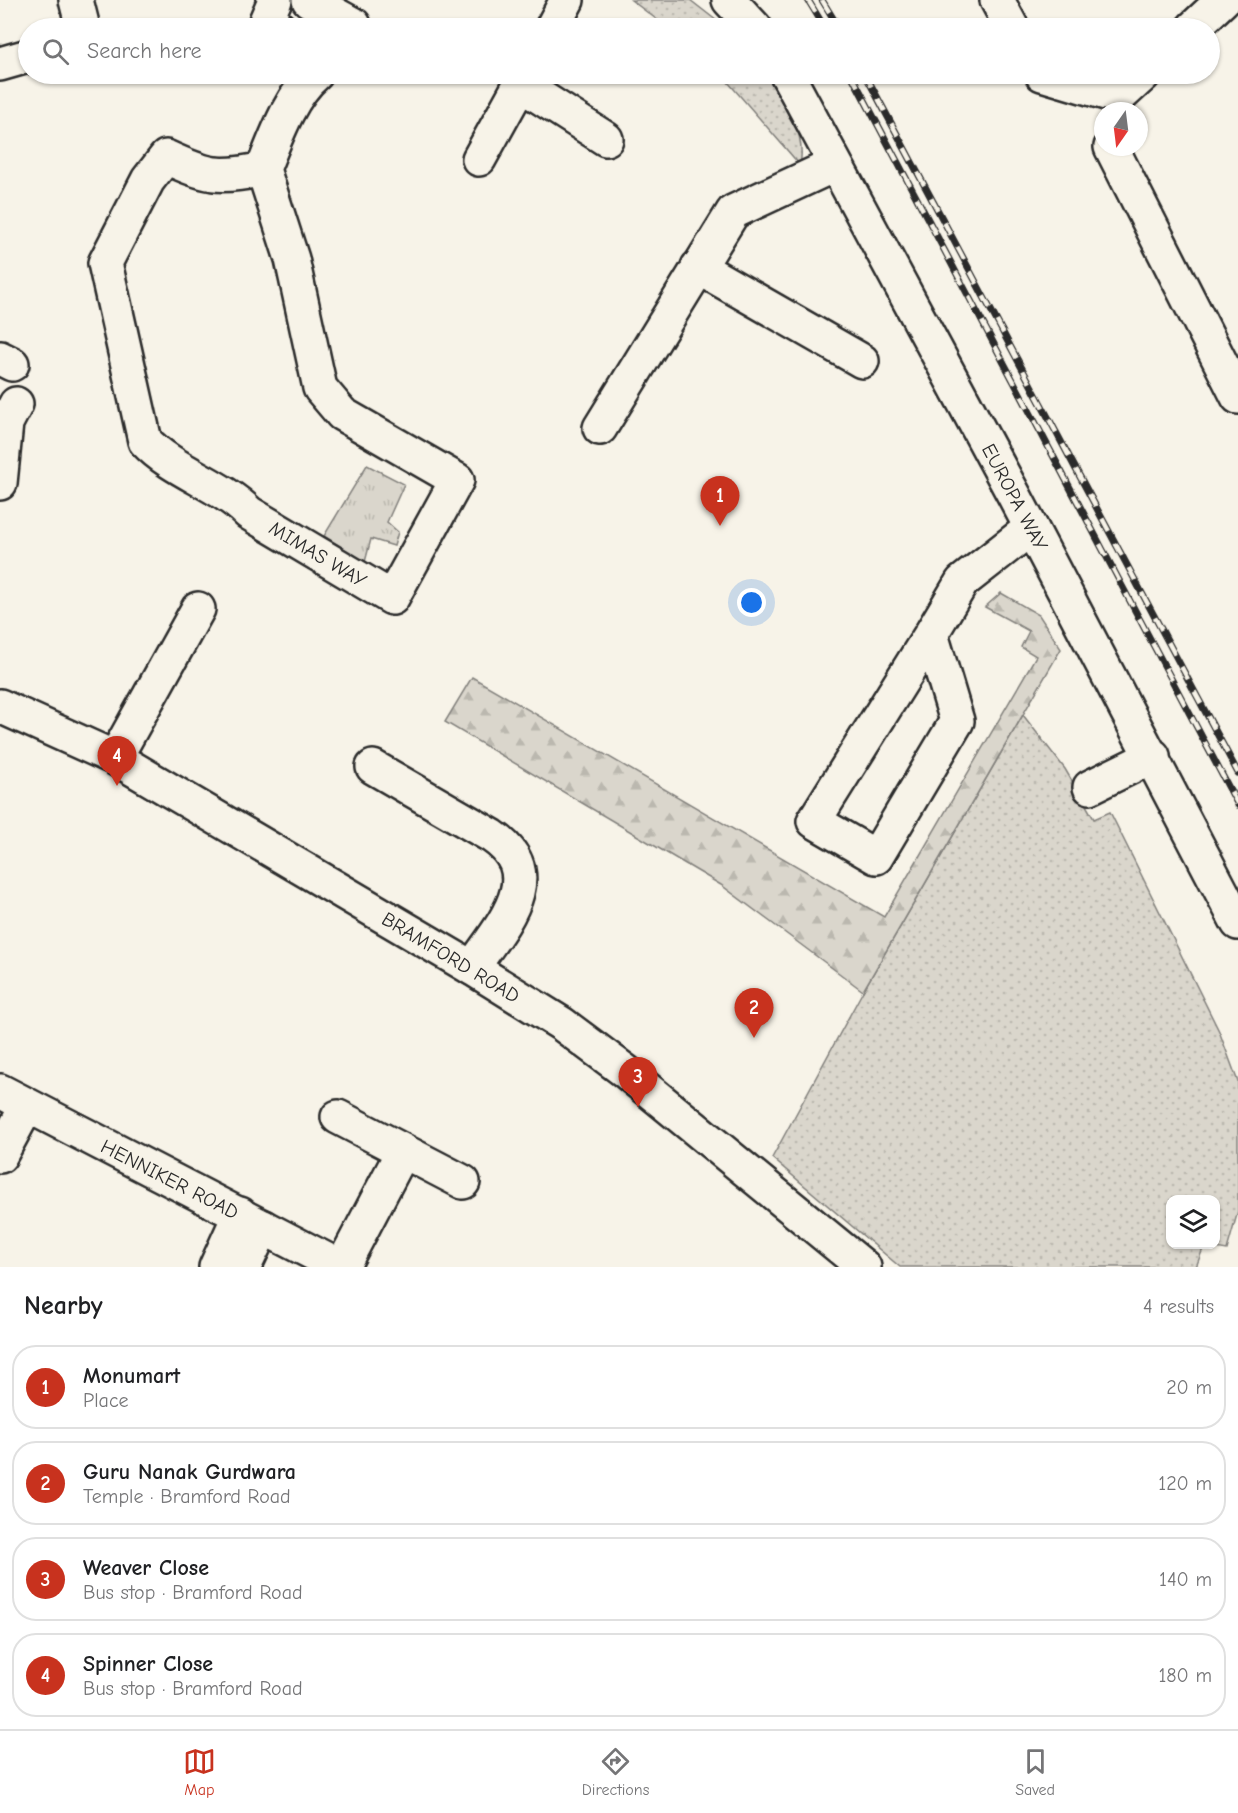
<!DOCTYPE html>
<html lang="en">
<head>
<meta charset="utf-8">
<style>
  :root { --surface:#fff; --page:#f6f6f6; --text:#202124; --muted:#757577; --line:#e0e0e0; --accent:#c8321e }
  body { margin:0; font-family:"Comic Neue",sans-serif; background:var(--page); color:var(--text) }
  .controls { position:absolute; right:18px; bottom:18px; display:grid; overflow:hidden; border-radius:12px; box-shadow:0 2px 4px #0004 }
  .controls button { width:54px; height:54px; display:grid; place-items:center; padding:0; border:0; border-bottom:2px solid var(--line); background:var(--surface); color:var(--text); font:30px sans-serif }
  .compass { position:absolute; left:1094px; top:102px; width:54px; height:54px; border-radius:50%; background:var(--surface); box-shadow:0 2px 4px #0004; rotate:194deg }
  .you { position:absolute; left:752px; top:603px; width:21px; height:21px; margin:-15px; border:4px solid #fff; border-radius:50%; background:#1a73e8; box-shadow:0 0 0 9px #1a73e833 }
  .badge { display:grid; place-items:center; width:39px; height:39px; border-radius:50%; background:var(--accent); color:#fff; font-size:20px; font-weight:700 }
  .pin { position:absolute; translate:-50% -50px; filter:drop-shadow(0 2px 3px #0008) }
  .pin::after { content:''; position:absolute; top:32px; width:21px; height:18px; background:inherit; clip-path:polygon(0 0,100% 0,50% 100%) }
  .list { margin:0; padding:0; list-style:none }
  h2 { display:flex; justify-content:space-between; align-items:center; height:78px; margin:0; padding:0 24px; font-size:26px }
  h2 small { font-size:20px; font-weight:400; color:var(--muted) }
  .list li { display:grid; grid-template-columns:39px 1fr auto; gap:18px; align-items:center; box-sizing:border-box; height:84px; margin:0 12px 12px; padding:0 12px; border:2px solid var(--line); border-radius:24px }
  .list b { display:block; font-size:22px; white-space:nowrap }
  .list p { margin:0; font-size:20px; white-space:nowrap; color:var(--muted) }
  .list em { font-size:20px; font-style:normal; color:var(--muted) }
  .icon { flex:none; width:33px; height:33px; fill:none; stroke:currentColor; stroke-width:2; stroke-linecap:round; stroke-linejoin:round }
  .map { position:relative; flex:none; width:1238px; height:1267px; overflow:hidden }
  .search { position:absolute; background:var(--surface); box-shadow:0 2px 4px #0004; left:18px; right:18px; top:18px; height:66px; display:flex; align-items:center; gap:15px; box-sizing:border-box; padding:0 21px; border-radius:33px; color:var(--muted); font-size:22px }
  .sheet { height:462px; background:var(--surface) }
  nav { display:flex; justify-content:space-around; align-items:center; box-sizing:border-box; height:84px; border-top:2px solid var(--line); background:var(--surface); font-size:16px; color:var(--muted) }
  nav a { display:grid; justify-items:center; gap:3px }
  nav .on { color:var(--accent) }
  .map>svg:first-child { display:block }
  .grass { fill:url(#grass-dots); stroke:#82807c; stroke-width:1.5; fill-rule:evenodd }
  .forest { fill:url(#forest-firs); stroke:#82807c; stroke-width:1.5 }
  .park { fill:url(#park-tufts); stroke:#82807c; stroke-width:1.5 }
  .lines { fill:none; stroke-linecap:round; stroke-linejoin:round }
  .minor-casing { stroke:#2b2b2b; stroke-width:38 }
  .major-casing { stroke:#2b2b2b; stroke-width:38 }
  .minor { stroke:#f7f3e8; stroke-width:33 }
  .major { stroke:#f7f3e8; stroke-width:33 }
  .rail-casing { stroke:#2b2b2b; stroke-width:7 }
  .rail { stroke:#f7f3e8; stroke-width:4.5; stroke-dasharray:14; stroke-linecap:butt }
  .labels { text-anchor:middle; stroke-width:4.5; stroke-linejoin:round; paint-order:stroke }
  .street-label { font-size:20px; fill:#2b2b2b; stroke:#f7f3e8 }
</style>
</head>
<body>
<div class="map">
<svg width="1238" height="1267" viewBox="0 0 1238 1267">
  <defs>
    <pattern id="grass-dots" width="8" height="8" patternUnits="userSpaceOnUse" patternTransform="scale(1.5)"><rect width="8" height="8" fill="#dad6cc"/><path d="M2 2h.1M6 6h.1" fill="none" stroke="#bbb8af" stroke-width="1.8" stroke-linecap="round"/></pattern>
    <pattern id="forest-firs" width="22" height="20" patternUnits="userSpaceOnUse" patternTransform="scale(1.5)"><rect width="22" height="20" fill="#dad6cc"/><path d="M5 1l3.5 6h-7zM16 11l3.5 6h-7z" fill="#bbb8af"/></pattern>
    <pattern id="park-tufts" width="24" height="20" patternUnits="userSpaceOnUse" patternTransform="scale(1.5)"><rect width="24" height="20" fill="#dad6cc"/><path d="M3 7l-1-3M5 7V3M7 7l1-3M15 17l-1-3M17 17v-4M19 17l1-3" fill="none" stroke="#bbb8af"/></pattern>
  </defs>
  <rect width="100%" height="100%" fill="#f7f3e8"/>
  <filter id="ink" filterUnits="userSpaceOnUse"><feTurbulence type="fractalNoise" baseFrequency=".0167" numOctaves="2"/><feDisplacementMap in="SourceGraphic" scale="12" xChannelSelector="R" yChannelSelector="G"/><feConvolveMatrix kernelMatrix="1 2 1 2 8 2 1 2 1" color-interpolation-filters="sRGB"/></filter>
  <g filter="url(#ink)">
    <!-- grass -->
    <g class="grass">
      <path d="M631,0H690L726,28H668Z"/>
      <path d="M721,74H765C783,100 807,131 800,165Z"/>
      <path d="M1023,715L1065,769L1094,819L1110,812L1219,1031L1238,1082V1211L1227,1250L1204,1246L1196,1267H900L772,1158L863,991ZM1170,1200H1216V1244H1170Z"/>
    </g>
    <!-- forest -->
    <path class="forest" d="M1001,593L1039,615L1061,649L863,991L721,885L445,722L472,677L884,917L1036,656L1021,647L1029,631L985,607Z"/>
    <!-- park -->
    <path class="park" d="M367,465L404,484L387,522L398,532L394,546L371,539L365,562L324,536Z"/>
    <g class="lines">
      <!-- minor casing -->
      <g class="minor-casing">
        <g id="minor">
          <path d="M76,0L83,28"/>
          <path d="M275,0L266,21L279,28"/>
          <path d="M309,0L354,25"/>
          <path d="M729,0L755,28"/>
          <path d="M997,0L1012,28"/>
          <path d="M552,28L567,0"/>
          <path d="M1193,28L1223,0"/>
          <path d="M0,64L28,56"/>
          <path d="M787,74L1014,495L1238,923"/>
          <path d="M1042,74L1119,97"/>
          <path d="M520,84L606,139"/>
          <path d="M1119,97L1144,74"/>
          <path d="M1111,147L1238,397"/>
          <path d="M479,159L526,74"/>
          <path d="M263,169C219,179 207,176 166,157L148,180L105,263L145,441C174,472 219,483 249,513L392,598L457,480L342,414L320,388L292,259L263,169C276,137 290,96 316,74"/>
          <path d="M698,267L862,361"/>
          <path d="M0,358L12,364"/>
          <path d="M600,428L733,212L834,165"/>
          <path d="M0,483L6,423L16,404"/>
          <path d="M931,634L814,821L876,857L957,721L931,634L962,582L1031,528"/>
          <path d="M115,758L198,609"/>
          <path d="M373,767L492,836C550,875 500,927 472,968"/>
          <path d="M1090,787L1153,756"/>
          <path d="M0,1091L340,1267"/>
          <path d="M338,1117L463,1182"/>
          <path d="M0,1156L27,1106"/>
          <path d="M216,1267L240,1214"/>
          <path d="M244,1267L263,1227"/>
          <path d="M342,1267L403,1151"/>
        </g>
      </g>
      <!-- major casing -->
      <g class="major-casing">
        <path id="major" d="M0,706L115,758L472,968L562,1024L625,1071L864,1267"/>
      </g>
      <!-- minor -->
      <use href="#minor" class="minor"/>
      <!-- major -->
      <use href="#major" class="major"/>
      <!-- rail casing -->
      <g class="rail-casing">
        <g id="rail">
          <path d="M808,0L825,28"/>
          <path d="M822,0L839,28"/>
          <path d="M851,74L1238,805"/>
          <path d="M865,74L1238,773"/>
        </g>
      </g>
      <!-- rail -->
      <use href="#rail" class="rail"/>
    </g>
  </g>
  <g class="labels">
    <!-- street labels -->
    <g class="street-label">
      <text transform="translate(1015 497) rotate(62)" y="7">EUROPA WAY</text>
      <text transform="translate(318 554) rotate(31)" y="7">MIMAS WAY</text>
      <text transform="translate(451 957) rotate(31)" y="7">BRAMFORD ROAD</text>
      <text transform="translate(170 1179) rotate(27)" y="7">HENNIKER ROAD</text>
    </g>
  </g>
</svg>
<div class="controls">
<button><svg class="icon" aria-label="layers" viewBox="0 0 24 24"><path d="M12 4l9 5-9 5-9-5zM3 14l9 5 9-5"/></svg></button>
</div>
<svg class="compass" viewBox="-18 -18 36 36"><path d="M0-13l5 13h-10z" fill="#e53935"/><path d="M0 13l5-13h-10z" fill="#757577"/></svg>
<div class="you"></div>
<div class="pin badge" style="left:720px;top:526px">1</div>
<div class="pin badge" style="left:754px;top:1038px">2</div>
<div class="pin badge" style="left:638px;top:1107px">3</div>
<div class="pin badge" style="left:117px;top:786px">4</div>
<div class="search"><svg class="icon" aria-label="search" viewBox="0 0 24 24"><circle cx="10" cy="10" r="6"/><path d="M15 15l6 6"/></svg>Search here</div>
</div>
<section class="sheet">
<h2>Nearby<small>4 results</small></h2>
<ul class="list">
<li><span class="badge">1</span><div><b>Monumart</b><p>Place</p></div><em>20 m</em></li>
<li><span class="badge">2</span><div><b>Guru Nanak Gurdwara</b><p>Temple · Bramford Road</p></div><em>120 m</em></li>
<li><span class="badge">3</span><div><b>Weaver Close</b><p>Bus stop · Bramford Road</p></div><em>140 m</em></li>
<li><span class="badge">4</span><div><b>Spinner Close</b><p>Bus stop · Bramford Road</p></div><em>180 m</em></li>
</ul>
</section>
<nav>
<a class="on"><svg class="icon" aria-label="map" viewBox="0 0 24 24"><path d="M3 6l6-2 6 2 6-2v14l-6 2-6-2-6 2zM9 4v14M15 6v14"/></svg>Map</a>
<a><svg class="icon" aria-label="directions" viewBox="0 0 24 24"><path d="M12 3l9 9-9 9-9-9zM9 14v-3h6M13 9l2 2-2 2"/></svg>Directions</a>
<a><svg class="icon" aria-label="saved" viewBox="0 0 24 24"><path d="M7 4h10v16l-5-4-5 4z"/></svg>Saved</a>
</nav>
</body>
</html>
